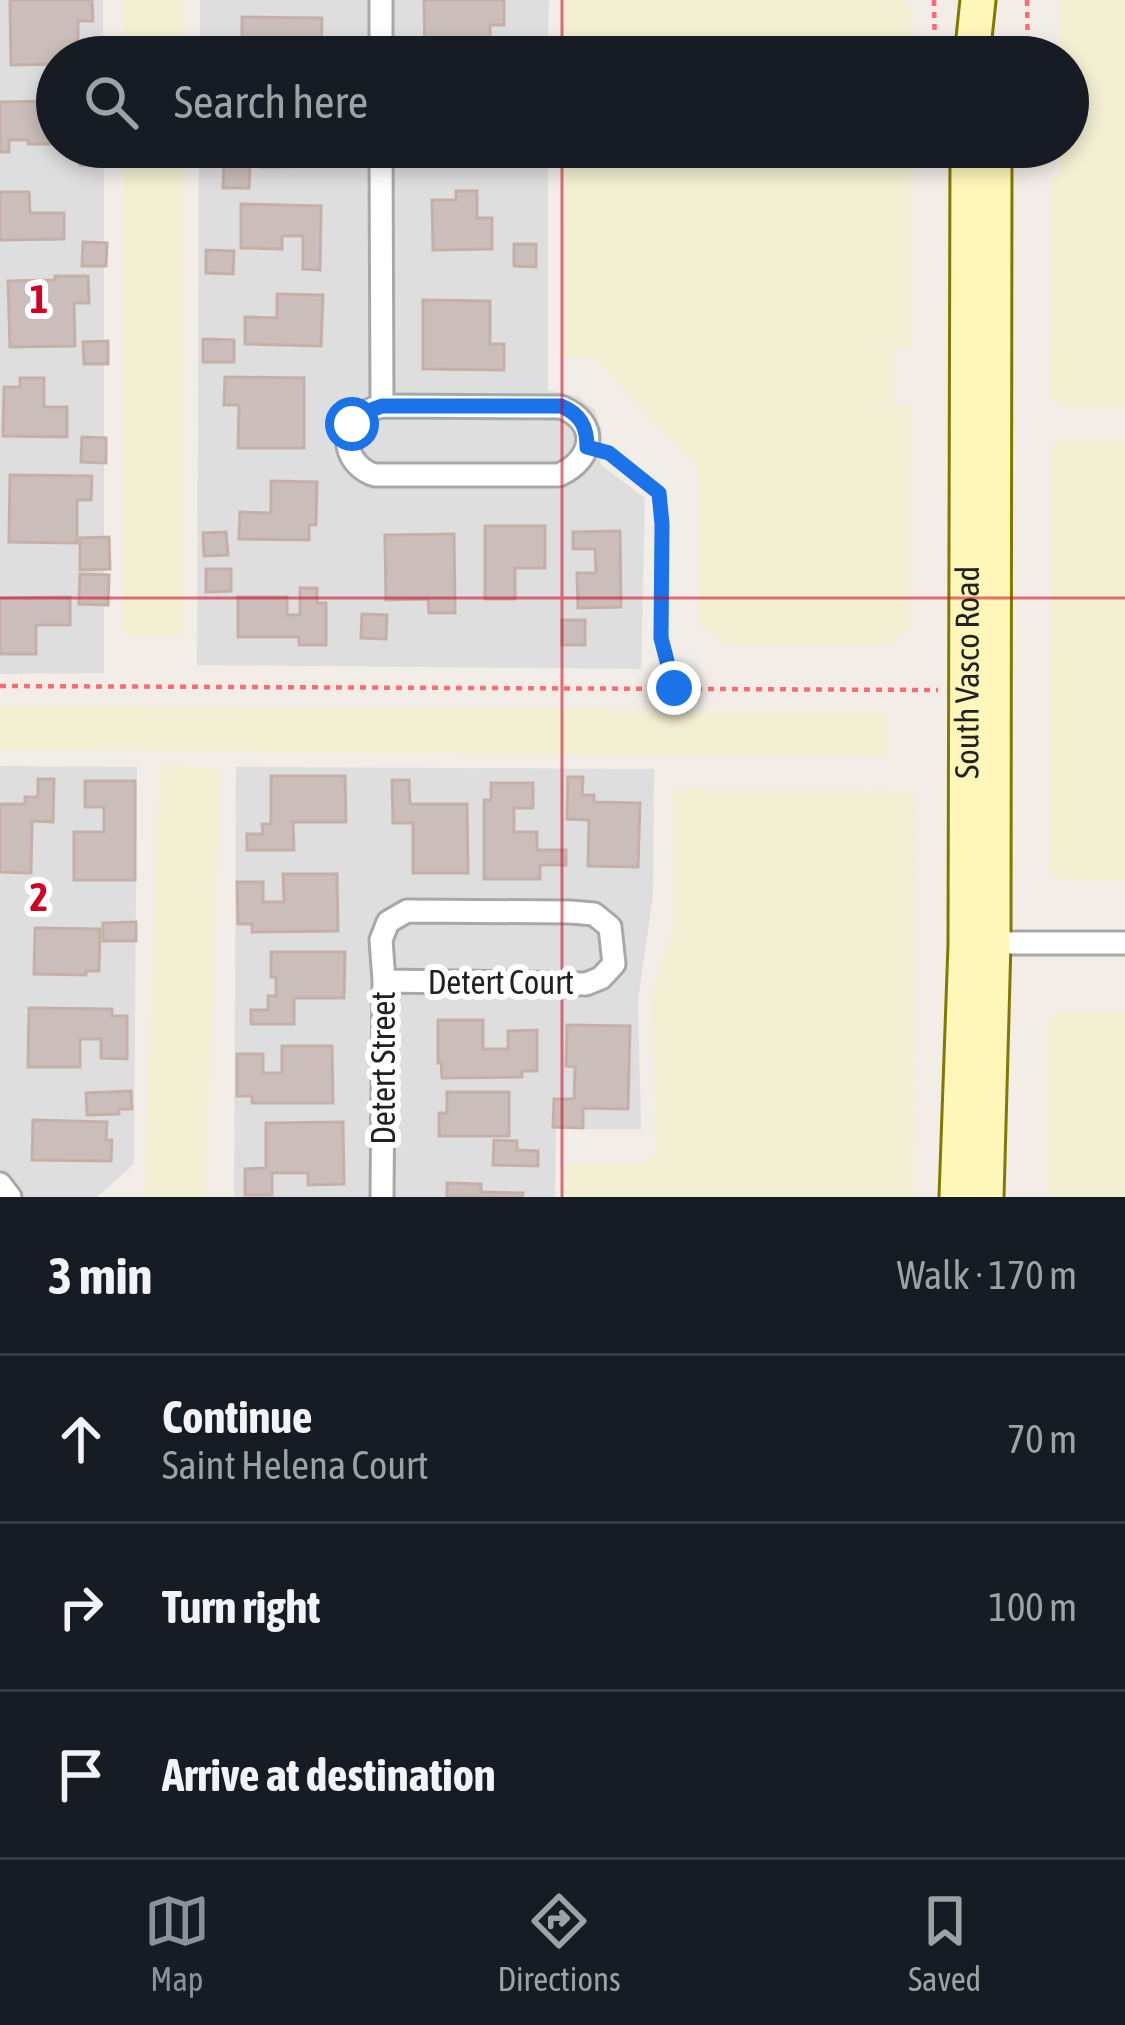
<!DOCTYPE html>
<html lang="en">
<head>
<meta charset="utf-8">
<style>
  :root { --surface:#171b24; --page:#242831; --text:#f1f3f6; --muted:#9ea1a6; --line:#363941; --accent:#8c9099 }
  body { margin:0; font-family:"Asap Condensed",sans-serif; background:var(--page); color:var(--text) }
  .stop { position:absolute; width:36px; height:36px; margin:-27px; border:9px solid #1a73e8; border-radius:50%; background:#fff }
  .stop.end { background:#1a73e8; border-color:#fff; box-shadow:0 3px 12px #0008 }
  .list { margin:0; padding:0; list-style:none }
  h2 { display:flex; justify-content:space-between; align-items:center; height:156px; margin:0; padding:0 48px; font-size:51px }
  h2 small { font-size:39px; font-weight:400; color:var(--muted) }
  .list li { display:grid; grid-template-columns:78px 1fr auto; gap:36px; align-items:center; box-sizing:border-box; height:168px; padding:0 48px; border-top:3px solid var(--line) }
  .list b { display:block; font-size:45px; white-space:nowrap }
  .list p { margin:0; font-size:39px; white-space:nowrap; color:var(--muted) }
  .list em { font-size:39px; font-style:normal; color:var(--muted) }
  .icon { flex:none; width:66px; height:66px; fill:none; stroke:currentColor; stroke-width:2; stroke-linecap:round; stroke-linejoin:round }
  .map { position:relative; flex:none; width:1125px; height:1197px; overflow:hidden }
  .search { position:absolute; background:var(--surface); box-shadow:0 6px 18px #0003; left:36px; right:36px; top:36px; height:132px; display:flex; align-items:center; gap:30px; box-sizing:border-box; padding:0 42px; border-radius:66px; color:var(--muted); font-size:45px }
  .sheet { height:660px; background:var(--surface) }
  nav { display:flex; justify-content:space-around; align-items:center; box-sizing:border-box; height:168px; border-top:3px solid var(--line); background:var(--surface); font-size:33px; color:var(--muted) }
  nav a { display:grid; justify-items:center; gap:6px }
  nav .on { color:var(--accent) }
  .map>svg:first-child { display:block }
  .residential { fill:#dfdede }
  .farmland { fill:#f2efd2 }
  .building { fill:#cbbeba; stroke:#c5b0a8; stroke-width:3 }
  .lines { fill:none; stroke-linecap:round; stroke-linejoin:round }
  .minor-casing { stroke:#a8a8a8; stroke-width:27 }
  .secondary-casing { stroke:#807a00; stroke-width:39 }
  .path { stroke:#ff6b74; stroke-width:4.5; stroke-dasharray:6 6; stroke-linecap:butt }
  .minor { stroke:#fff; stroke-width:21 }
  .secondary { stroke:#fff7b9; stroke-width:33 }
  .route { stroke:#1a73e8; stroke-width:15 }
  .grid { fill:none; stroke:#d20022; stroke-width:3; stroke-opacity:0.55 }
  .labels { text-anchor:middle; stroke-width:12; stroke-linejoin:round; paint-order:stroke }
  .street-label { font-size:33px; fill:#212121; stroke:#fff }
  .grid-label { font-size:39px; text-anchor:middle; font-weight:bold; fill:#d20022; stroke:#fff; stroke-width:12; stroke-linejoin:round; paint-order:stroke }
</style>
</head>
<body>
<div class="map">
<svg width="1125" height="1197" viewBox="0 0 1125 1197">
  <rect width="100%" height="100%" fill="#f2ede7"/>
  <!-- residential -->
  <g class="residential">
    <path d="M0,0H103V57H57V147H104V673L0,674Z"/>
    <path d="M200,0H549L548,57H200Z"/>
    <path d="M199,147H548V390L577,396L595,410L602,430L600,464L645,498L641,669L197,665Z"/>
    <path d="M0,766L137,767L134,1164L97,1197H0Z"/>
    <path d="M236,767L654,769L653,895L638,1000L641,1129H556L555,1197H234Z"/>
  </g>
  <!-- farmland -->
  <g class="farmland">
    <rect x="123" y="0" width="62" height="57"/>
    <path d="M563,0H905L911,9V57H563Z"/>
    <path d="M1061,0H1125V409H1070L1050,399L1052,176L1060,175V147H1068V57H1060Z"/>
    <rect x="123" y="147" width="62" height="487"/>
    <path d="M563,147H911V347L893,348V405L911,406L910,628L888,645H727L699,624L700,470L595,358L562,357Z"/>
    <path d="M1063,439H1125V880H1062L1050,873L1051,445Z"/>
    <path d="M0,706L888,712L887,756L0,750Z"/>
    <path d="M160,766L221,768L205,1197H144Z"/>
    <path d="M674,790L914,791L913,1197H565V1164H639L655,1155L654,986L673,929Z"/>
    <path d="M1060,1013H1125V1197H1048V1019Z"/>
  </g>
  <!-- building -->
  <g class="building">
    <path d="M10,0H92L93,21H78V57H57V64L11,65Z"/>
    <path d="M424,0H504V25H490V57H425Z"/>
    <path d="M242,17L322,18L321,57H302V44H281V57H242Z"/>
    <path d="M57,101V144H28V140H9V152H0V102Z"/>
    <path d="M80,147H110L111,165H80Z"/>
    <path d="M262,147H328L329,166L262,167Z"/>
    <path d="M426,147H508V166L426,165Z"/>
    <path d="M224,165H250L249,188H223Z"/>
    <path d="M456,191H477V218H492V249L433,250L432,200H456Z"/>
    <path d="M0,192H29L30,213H64V239L0,240Z"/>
    <path d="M241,204L321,206L320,270L303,269V236H282V249L241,248Z"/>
    <path d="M83,242L107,243L106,266H82Z"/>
    <path d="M514,244H536V267L514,266Z"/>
    <path d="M206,250L234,251L233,274L206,273Z"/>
    <path d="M55,276H88L89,303H74L75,346L10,347L8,281L55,280Z"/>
    <path d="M277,294L323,295L321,346L245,344V317L277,318Z"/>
    <path d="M423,300L490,301V344H504V370L423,369Z"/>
    <path d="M203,339L234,340V362H203Z"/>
    <path d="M108,341V364H84L83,342Z"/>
    <path d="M225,377L304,378V448H238L239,405H224Z"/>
    <path d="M20,378H44V407H67V437L3,436L4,387H20Z"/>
    <path d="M82,437L106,438V463L81,462Z"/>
    <path d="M10,475L92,476L91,500H77V543L9,542Z"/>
    <path d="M271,481L317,482L316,525H309V540L239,539L240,512L271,513Z"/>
    <path d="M485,526H545V568H515V599H485Z"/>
    <path d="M620,531L621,607L578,608L577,573H596L595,549H573V532Z"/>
    <path d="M226,532L228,555L204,556L203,533Z"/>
    <path d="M454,534L455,613H429L428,599L386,600L385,535Z"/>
    <path d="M109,537L110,569L80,570V538Z"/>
    <path d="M206,569H231V591L206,592Z"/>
    <path d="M80,574L109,575L108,605L79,604Z"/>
    <path d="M300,588H317V603H326V645H299V637H238V597H287V615H300Z"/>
    <path d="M70,597V625H36V654H0V598Z"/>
    <path d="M362,614L387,615L386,639L361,638Z"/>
    <rect x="562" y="620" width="23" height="25"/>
    <path d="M271,776H345L346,822H293L294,850H247V834H263L262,824H271Z"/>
    <path d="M568,777H583L582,795H594V802L640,803L638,867L588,866L589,820L567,819Z"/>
    <path d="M38,779H54L53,822L32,821L31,873L0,872V804H25V797H38Z"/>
    <path d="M392,780H409L410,804H467L468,873H413V823H393Z"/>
    <path d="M85,781H135V880H74V832H104V807H85Z"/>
    <path d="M491,783H533V808H514V832H537V850H566V865H540V879H484V800H491Z"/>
    <path d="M283,874H337L338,931L252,932V924H238L237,882H263V902H284Z"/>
    <path d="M136,922V941H103V923Z"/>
    <path d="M35,928L100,929L99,971H86V975L34,974Z"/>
    <path d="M271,952H345L344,998H294V1024H251V1010H268V996H276V977H271Z"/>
    <path d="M29,1008L112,1009V1016H127V1059L101,1058V1039H80V1067H28Z"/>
    <path d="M438,1020H483V1049H508V1031L537,1030V1071H522V1077L442,1078L441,1062L438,1063Z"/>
    <path d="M567,1025L630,1026L628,1109L583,1108V1128L553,1127L554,1099H574L575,1067L566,1066Z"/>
    <path d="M282,1046H332L333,1103H252V1096H237V1054H263V1073H282Z"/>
    <path d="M131,1091L132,1109H119V1114L87,1115L86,1093Z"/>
    <path d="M447,1092H509V1136H439V1113H447Z"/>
    <path d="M33,1120L107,1122L106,1140H112L111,1161L32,1160Z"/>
    <path d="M343,1122L344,1184L308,1185V1173H272V1195H245V1169L266,1168V1123Z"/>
    <path d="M494,1140L517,1141V1150L538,1151V1166L493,1165Z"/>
    <path d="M447,1183L481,1184V1192L523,1193L522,1197H447Z"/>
  </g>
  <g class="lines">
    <!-- minor casing -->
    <g class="minor-casing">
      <g id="minor">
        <path d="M381,0V57"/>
        <path d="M381,147L382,406"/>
        <path d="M382,406L561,407C599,422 595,459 559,475H375C347,467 336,431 363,413C367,411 378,407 382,406Z"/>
        <path d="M982,943H1125"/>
        <path d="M0,1184L10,1197"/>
        <path d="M382,1197L384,981L381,940L388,922L407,911L570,912L594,914L610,927L614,964L601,978L586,984L384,981"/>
      </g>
    </g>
    <!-- secondary casing -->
    <g class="secondary-casing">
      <g id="secondary">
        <path d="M972,57L978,0"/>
        <path id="s1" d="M957,1197L966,945L968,147"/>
        <path d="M986,1197L993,942L994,147"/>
      </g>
    </g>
    <!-- path -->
    <g class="path">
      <path d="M934,0L935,57"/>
      <path d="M1027,0L1028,57"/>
      <path d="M938,147V171"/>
      <path d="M606,452L659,493L662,523L661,638L673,689"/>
      <path d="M0,686L938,690"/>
    </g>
    <!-- minor -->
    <use href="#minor" class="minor"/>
    <!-- secondary -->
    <use href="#secondary" class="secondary"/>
  </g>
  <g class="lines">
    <!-- route -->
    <path class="route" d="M352,424L363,413L382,406H561C580,414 587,426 587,447L609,453L659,493L662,524L661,638L674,688"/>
  </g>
  <!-- grid -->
  <path class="grid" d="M562,0V57M562,147V1197M0,598H1125"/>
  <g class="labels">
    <!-- street labels -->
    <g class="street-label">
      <text dy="12" stroke="none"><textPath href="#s1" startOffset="525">South Vasco Road</textPath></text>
      <text x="501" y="994">Detert Court</text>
      <text transform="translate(383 1068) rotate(-90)" y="12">Detert Street</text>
    </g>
  </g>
  <g class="grid-label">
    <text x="39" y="313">1</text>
    <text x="39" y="911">2</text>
  </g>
</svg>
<div class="stop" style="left:352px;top:424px"></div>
<div class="stop end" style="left:674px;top:688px"></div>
<div class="search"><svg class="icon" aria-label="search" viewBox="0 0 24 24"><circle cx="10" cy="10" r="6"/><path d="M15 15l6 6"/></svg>Search here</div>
</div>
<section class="sheet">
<h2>3 min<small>Walk · 170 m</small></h2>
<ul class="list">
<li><svg class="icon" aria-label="ahead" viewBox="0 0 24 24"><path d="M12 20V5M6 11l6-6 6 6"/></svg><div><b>Continue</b><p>Saint Helena Court</p></div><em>70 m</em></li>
<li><svg class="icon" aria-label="right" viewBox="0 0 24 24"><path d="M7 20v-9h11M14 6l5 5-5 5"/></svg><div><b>Turn right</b></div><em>100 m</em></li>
<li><svg class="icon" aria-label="arrive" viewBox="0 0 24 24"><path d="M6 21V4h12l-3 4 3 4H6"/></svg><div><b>Arrive at destination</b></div></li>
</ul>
</section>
<nav>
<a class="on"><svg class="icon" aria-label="map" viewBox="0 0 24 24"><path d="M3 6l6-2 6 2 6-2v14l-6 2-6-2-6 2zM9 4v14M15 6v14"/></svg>Map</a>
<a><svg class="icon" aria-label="directions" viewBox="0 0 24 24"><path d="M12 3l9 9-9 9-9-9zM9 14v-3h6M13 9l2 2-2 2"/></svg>Directions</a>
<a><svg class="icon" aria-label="saved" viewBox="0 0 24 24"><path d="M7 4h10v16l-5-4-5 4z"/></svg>Saved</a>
</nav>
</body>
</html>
